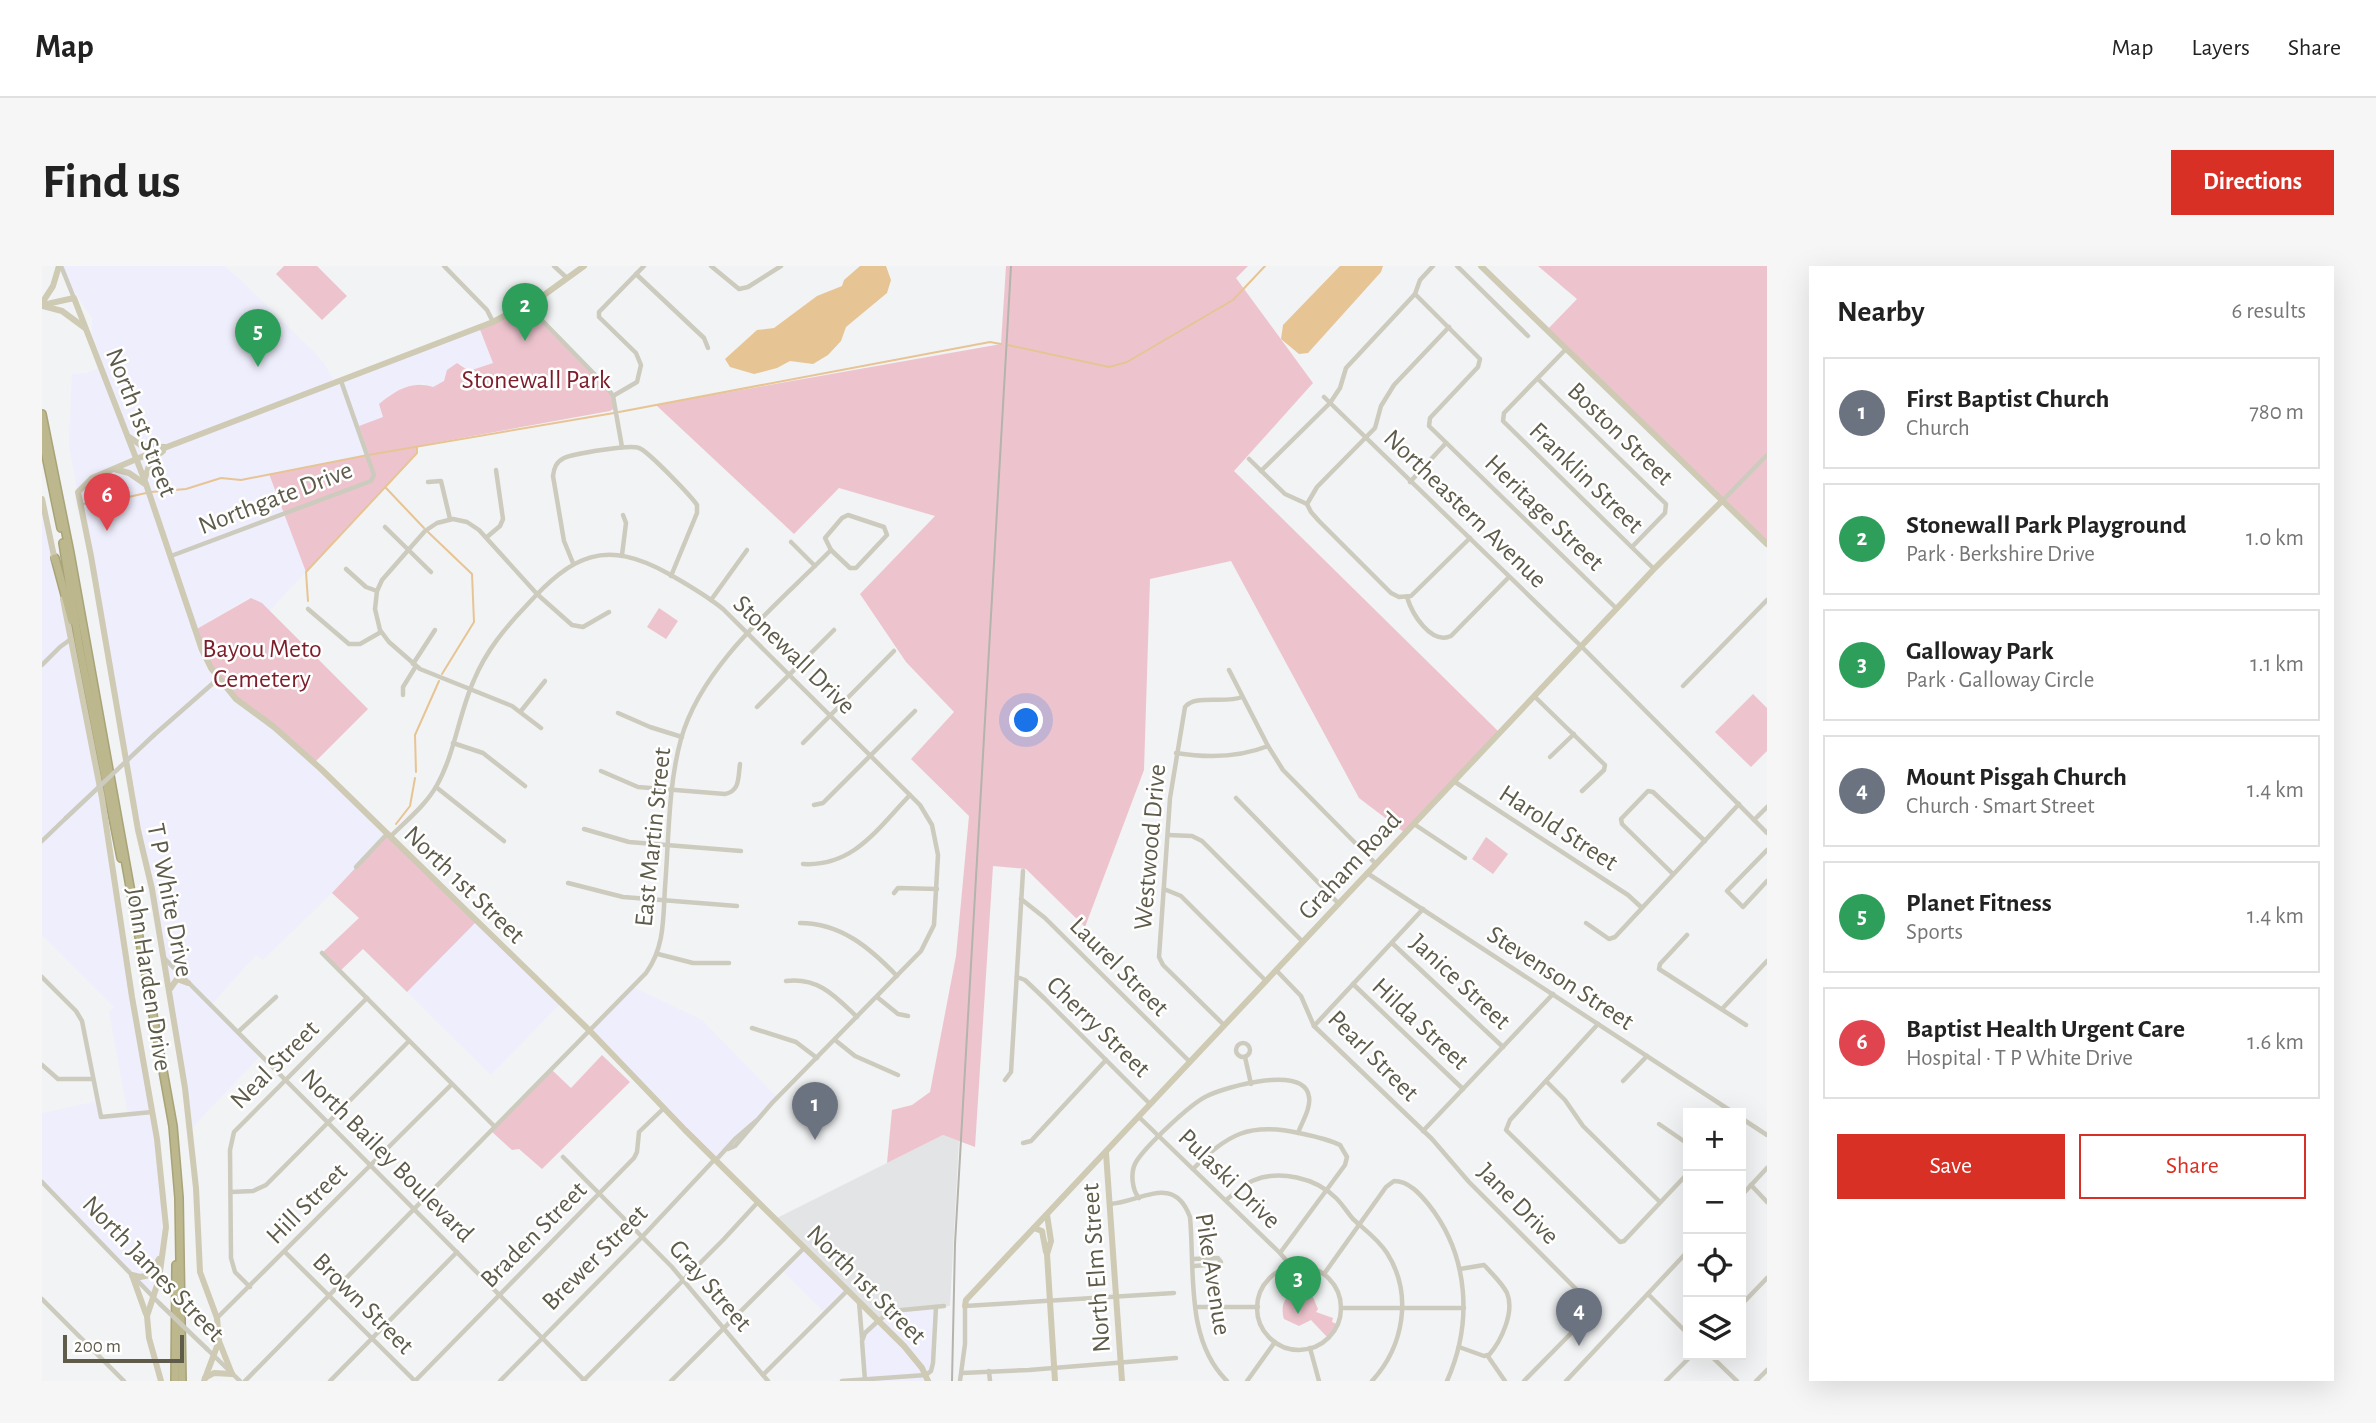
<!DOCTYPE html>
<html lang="en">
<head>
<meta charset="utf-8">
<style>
  :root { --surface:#fff; --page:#f6f6f6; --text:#222; --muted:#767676; --line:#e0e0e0; --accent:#d93025 }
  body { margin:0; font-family:"Alegreya Sans",sans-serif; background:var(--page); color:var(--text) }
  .controls { position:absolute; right:21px; bottom:21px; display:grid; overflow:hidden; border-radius:0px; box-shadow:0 7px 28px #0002 }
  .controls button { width:63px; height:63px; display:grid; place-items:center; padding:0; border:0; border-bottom:2px solid var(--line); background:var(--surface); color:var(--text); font:35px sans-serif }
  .scale { position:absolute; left:21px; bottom:18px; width:121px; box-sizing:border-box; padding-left:7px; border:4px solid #5e5b4a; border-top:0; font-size:19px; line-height:24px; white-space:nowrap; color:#5e5b4a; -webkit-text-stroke:5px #fff; paint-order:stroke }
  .you { position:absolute; left:985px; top:455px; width:24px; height:24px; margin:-18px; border:5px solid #fff; border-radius:50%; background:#1a73e8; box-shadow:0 0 0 10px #1a73e833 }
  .badge { display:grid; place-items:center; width:46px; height:46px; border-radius:50%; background:var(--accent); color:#fff; font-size:23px; font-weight:700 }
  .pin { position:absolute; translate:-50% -58px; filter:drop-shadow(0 2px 4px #0008) }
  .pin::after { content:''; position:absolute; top:37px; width:24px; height:21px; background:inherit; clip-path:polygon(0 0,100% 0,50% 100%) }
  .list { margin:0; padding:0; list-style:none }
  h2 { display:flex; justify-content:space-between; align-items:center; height:91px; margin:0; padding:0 28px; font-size:30px }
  h2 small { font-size:23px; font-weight:400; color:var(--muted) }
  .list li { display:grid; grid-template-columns:46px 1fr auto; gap:21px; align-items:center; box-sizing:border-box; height:112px; margin:0 14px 14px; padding:0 14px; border:2px solid var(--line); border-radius:0px }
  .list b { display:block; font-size:26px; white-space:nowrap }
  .list p { margin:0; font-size:23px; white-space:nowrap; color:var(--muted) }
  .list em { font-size:23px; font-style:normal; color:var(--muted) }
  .actions { display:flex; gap:14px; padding:21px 28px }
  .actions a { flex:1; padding:16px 0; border:2px solid var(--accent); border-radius:0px; text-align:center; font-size:24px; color:var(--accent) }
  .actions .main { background:var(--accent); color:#fff }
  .icon { flex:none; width:38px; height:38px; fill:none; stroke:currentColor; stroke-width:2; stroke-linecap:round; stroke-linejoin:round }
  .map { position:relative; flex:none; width:1725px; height:1115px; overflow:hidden; border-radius:0px }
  header { display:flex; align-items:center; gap:42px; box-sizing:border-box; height:98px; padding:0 35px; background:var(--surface); border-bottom:2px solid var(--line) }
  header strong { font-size:33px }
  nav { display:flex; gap:38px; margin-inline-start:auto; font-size:24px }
  .intro { display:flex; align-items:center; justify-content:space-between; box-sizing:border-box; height:168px; padding:0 42px }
  h1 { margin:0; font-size:49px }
  .button { padding:18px 32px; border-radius:0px; background:var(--accent); color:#fff; font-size:24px; font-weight:700 }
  main { display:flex; gap:42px; padding:0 42px }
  aside { flex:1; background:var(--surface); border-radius:0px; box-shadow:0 7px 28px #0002 }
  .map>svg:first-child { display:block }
  .commercial { fill:#efeefc }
  .education { fill:#e3e4e5 }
  .green { fill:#edc4ce }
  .water { fill:#e7c494 }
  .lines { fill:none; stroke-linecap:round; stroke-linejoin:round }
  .stream { stroke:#e7c494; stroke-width:2 }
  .highway-casing { stroke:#a8a378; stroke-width:10 }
  .minor { stroke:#cdcbbe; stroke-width:4.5 }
  .major { stroke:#cecab3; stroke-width:6 }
  .highway { stroke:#bcb78d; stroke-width:7 }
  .rail { stroke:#b4b3ac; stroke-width:2 }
  .minor-bridge { stroke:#cdcbbe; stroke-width:4.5 }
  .labels { text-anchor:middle; stroke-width:5; stroke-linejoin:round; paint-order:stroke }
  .park-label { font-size:26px; fill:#7c1e2a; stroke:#fff }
  .street-label { font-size:26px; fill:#5e5b4a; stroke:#fff }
</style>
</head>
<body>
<header>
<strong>Map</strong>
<nav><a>Map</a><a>Layers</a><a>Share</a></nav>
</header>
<div class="intro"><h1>Find us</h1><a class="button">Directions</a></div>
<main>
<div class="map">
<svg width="1725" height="1115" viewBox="0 0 1725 1115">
  <rect width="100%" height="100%" fill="#f2f3f4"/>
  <!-- commercial -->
  <g class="commercial">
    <path d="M19,0H182L198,13L274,88L282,97L293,117L437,61L451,97L427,105L419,98L403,115L391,121L380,117L362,121L347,130L337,138L342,151L327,189L227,209L264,306L227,345L220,337L210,332L205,333L153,364L221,452L345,568L290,627L221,694L214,689L169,739L219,789L149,863L27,179L30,108L44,107L59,101L50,77V52L24,13Z"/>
    <path d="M0,233L53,495L118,907L120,962L112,1032L0,916V847L56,835L59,851L86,849L67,746L72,741L0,669Z"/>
    <path d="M434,656L519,737L449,809L365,726Z"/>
    <path d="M591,721L660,754L736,832L674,894L548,765Z"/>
    <path d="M762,982L805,1025L783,1047L740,1004Z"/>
    <path d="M894,1041L891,1097L884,1109L886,1115H799L823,1113L821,1070L844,1048Z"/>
  </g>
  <!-- education -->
  <path class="education" d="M901,869L917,875L908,1040L850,1045L836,1055L733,953Z"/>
  <!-- green -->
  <g class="green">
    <path d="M242,0H275L305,30L280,54L234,8Z"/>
    <path d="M964,0H1206L1194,12L1271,117L1192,205L1458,467L1363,567L1317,532L1189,295L1108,313L1102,504L1043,661L984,603L951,600L933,881L901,869L845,897L850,844L870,839L888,826L914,690L927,550L869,493L912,446L864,396L818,328L893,250L797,222L752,268L614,139L959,78Z"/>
    <path d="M1496,0H1725V278L1505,64L1535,33Z"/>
    <path d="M485,39L565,121L573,142L568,145L376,180L375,187L264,306L227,208L327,189L317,160L341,151L337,138C354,124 370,114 391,121L402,115L405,104L415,97L427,105L451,97L437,61Z"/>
    <path d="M209,332L220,337L326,443L272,497L207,444L169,402L153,364Z"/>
    <path d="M617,342L636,355L624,373L605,361Z"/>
    <path d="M1711,428L1725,442V485L1709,501L1673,466Z"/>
    <path d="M345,568L434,656L365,726L321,683L298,705L280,687L317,652L290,627Z"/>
    <path d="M1444,571L1466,588L1451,608L1430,593Z"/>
    <path d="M560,789L588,816L500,903L477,883L470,884L449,865L510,804L529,822Z"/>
    <path d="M1258,1025L1270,1029L1276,1043L1274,1046L1291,1052L1290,1056L1295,1058L1286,1072L1269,1054L1257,1060L1242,1053C1238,1039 1243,1027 1258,1025Z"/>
  </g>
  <!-- water -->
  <g class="water">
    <path d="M818,0H844L849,14L845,27L804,61L799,75L786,89L771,98L748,95L735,102L712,108L688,101L683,93L715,64L732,62L775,30L800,20L802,14Z"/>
    <path d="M1298,0H1341L1339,6L1266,87L1257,88L1239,73L1241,59Z"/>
  </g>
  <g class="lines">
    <!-- stream -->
    <g class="stream">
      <path d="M966,79L1067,101L1085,96L1191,34L1223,0"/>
      <path d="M577,146L948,76L959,78"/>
      <path d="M344,222L382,262"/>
      <path d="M109,226L144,223L179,212L199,214L326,189L572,147"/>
      <path d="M40,238L69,235L104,227"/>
      <path d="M386,266L430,308L432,356L400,408"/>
      <path d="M266,335L264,306L375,187V181"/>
      <path d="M374,506L373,469L397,415"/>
      <path d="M354,558L368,540L373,512"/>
    </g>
    <!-- highway casing -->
    <g class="highway-casing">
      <g id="highway">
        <path d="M0,148L28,287L131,860L137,932L140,1115"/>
        <path d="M0,170L19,262"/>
        <path d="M21,277L37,379L79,592"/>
        <path d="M13,292L30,355"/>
        <path d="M133,1115L134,999"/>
      </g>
    </g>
    <!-- minor -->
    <g class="minor">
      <path d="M19,0L32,32"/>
      <path d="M402,0L445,44L451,56"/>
      <path d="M512,0L525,12"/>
      <path d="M669,0L697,23L706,21L739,0"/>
      <path d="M1415,0L1486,70"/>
      <path d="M594,8L662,72L666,82"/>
      <path d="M1373,28L1438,93L1436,101L1388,152L1387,160L1575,343"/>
      <path d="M485,39L565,121L571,130L580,181"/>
      <path d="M1407,61L1352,119L1339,140L1333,162L1275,221L1265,238L1269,246L1277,255L1349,327L1357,331L1369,330L1428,272"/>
      <path d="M1524,83L1462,147L1461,155L1612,303"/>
      <path d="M1496,113L1624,238L1623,247L1590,281"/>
      <path d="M571,130L595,116L599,99L594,87L557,51V46L602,0"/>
      <path d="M1282,131L1540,381L1725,567"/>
      <path d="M1207,193L1243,228L1265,238"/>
      <path d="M1219,205L1288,137L1298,122L1304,102L1373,28L1378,14L1391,0"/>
      <path d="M386,216L399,215L408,253"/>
      <path d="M1368,216L1404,177"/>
      <path d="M1680,235L1725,189"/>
      <path d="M806,249L842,261L845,269L814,302H808L789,284L783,272L800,252Z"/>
      <path d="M343,261L389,306"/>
      <path d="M445,271L458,260L461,253L454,204"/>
      <path d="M749,276L773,300"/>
      <path d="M580,289L584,257L581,249"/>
      <path d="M129,290L329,215L332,209L299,115"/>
      <path d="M531,297L522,275L511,210C512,202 514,196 522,192C531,188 588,178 597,182C606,185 650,231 655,239V247L629,310"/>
      <path d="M304,303L324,321L335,325"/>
      <path d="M1365,331C1370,348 1389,379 1409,370L1467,311"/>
      <path d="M669,334L705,284"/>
      <path d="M266,343L307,378H318L339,366"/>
      <path d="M371,398L393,364"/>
      <path d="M0,399L18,381L29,373"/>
      <path d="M1187,404L1226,480L1241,504L1334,598"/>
      <path d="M1641,420L1725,334"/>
      <path d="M361,429V421L374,400"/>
      <path d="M1492,430L1563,499L1562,504L1540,525"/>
      <path d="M715,441L792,364"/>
      <path d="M479,445L503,415"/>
      <path d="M576,447L608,461L640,471"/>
      <path d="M499,462L470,440L378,403L347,376L338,364L333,343L335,325L340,314L383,265L395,257L411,253L425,256L437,264L495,328L530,359L541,361L567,346"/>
      <path d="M112,469L177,412"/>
      <path d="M411,477L441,487L483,520"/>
      <path d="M761,477L852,385"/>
      <path d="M1134,487C1165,492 1196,492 1226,480"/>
      <path d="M1508,491L1532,468"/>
      <path d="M559,505L596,521L683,528C698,525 696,512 698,498"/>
      <path d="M1413,516L1586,629L1599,641"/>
      <path d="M394,521L462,575"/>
      <path d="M1194,532L1297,638"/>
      <path d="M772,539L781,537L873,445"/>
      <path d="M1712,554L1725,541"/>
      <path d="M1372,558L1423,592"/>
      <path d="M542,563L587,576L699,585"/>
      <path d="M1126,569L1150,570L1160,575L1261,676"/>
      <path d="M349,570C365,554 384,539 395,519C413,487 417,447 432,414C444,385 463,362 484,340C530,289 563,272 627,308C646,319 664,329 681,343L878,539L890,559L896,589L892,659L879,685L730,837L693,880L686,883"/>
      <path d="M0,575L24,552"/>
      <path d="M1725,584L1685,625L1701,641L1725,615"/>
      <path d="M761,598C812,601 836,562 868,529"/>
      <path d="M314,601L345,568"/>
      <path d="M1325,607L1692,847"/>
      <path d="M1631,608L1580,558L1579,553L1606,525L1611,526L1663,575"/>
      <path d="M526,617L581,631L695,640"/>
      <path d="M1122,623L1139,630L1224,715"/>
      <path d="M852,627L856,622L895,623"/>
      <path d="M979,633L1003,652L1148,796"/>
      <path d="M758,657C799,657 828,682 855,710"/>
      <path d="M1544,657L1567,673L1573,671L1697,538"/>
      <path d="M1645,669L1618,698L1617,703L1704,759"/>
      <path d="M1350,677L1461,781"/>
      <path d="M280,687L453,861"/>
      <path d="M616,688L651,697H687"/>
      <path d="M122,692L543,1115"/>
      <path d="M1234,704L1259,730L1272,760L1390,873L1427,916L1549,1038L1548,1048L1482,1115"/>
      <path d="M0,711L34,745L40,755L59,851L110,846"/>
      <path d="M975,711L983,714L1003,733L1108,838"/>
      <path d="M744,715C777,711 794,731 815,751"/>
      <path d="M1311,718L1421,823"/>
      <path d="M835,731L856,748L866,750"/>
      <path d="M1680,743L1725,695"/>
      <path d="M1556,758L1468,854L1464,864L1578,976L1582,975L1646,907"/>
      <path d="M1182,759L1121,699L1117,691L1128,532L1143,441C1153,428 1183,438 1200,431"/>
      <path d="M1272,760L1381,643"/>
      <path d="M710,762L754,776L775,792"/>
      <path d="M196,766L234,731"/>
      <path d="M793,774L813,790L856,809"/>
      <circle cx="1201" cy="784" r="7"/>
      <path d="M1203,791L1209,818"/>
      <path d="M0,799L16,813H51"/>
      <path d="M963,814L969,806L981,605"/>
      <path d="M1504,815L1523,834L1541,860L1618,936"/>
      <path d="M1581,815L1605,790"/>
      <path d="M1098,852L1238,987L1250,1001"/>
      <path d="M1699,852L1725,869"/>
      <path d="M1617,858L1646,878"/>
      <path d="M1381,865L1511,728"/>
      <path d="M981,877L989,875L1064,794"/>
      <path d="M521,891L630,1001L726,1115"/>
      <path d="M674,894L693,873L714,855"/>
      <path d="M1151,903C1186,868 1207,856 1257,867C1271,870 1286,873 1298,879L1305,891L1303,899L1238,987"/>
      <path d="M0,916L118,1038"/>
      <path d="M1709,919L1725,936"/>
      <path d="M189,926L211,925L224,919L367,775"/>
      <path d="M1699,930L1725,902"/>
      <path d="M1097,932C1090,924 1088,906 1094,896C1103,881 1148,838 1165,830C1183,821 1263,798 1267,831C1269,842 1260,856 1256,867"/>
      <path d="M1184,934C1193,927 1200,920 1210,915C1237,903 1274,912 1294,932C1301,939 1305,946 1311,953C1323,964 1336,973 1345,987C1371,1028 1362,1080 1330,1115"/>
      <path d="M1068,938C1099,936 1132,907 1148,951C1153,1005 1143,1074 1185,1115"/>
      <path d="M243,986L373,1115"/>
      <path d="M1151,993L1176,992L1179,996L1177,998L1152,1000"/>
      <circle cx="1257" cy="1042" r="42"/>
      <path d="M1282,1008L1344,921L1352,915C1367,915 1378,928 1387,939C1427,990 1431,1057 1405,1115"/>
      <path d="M208,1021L193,1006L189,992L188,884L192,866L325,732"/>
      <path d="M1606,1028L1646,1068"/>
      <path d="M0,1033L82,1115"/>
      <path d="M817,1036L820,1072"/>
      <path d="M1699,1039L1725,1012"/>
      <path d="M1154,1041H1216"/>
      <path d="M1299,1042H1422"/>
      <path d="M175,1052L410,818"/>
      <path d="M1417,1081L1442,1090L1447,1089C1459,1075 1473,1046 1465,1027C1460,1017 1451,1009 1444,1001L1442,999L1418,1003"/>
      <path d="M1268,1082L1277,1115"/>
      <path d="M165,1083L198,1115"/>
      <path d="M1445,1089L1463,1115"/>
      <path d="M1668,1089L1695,1115"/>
      <path d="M947,1105L948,1115"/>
      <path d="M920,1107L987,1104L1134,1092"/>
      <path d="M721,1109L805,1025"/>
      <path d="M203,1115L604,707C623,681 621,652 623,621C627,572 626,520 639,473C660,398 736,338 789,284"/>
      <path d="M288,1115L415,986"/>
      <path d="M373,1115L592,892L595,886L597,866L622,842"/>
      <path d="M458,1115L600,971L673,893"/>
      <path d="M541,1115L682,973L716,936"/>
      <path d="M629,1115L762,982"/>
      <path d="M800,1115L884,1109L889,1105L891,1097L894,1041"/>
      <path d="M823,1115L820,1075L823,1067L836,1055L850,1045L902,1040"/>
      <path d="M918,1115L923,1078V1040L1132,1027"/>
      <path d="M1205,1115L1233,1076"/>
      <path d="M1524,1115L1646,985"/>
      <path d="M1624,1115L1650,1089"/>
      <path d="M1714,1115L1725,1104"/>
    </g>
    <!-- major -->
    <g class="major">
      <path d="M1439,0L1725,278"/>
      <path d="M0,37L11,20L17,0"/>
      <path d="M0,39L32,32L104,218L160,384L169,402L194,433L232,461L279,503L548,765L643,864L862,1080L880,1102L886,1115"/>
      <path d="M1,40L20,45L43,62"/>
      <path d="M87,171L100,180L123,181"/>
      <path d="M72,203L87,207L103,218"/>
      <path d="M103,212L109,194L121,185"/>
      <path d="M0,233L13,295"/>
      <path d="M21,333L60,532L90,731L115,873L124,961L117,1013L105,1050L107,1072L119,1115"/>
      <path d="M128,723L135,713L146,717"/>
      <path d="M1064,887L1080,1115"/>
      <path d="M1005,949L1009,975L1005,988L1013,1115"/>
      <path d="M992,962L1000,965L1004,986"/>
      <path d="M90,1009L98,1011L108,1009L117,993"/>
      <path d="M90,1009L104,1048"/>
      <path d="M923,1040L924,1034L1334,598L1612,303L1680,235"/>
      <path d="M177,1075L190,1108"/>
      <path d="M163,1112L172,1107L190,1108"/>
      <path d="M162,1115L177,1075L175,1052L158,1006L154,922L143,822L110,623L96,564L49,290L36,226L50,212L104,189L451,56L502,29L542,0"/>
    </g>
    <!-- highway -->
    <use href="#highway" class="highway"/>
    <!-- rail -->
    <path class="rail" d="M910,1115L913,978L969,0"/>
    <!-- minor-bridge -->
    <g class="minor-bridge">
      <path d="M24,552L112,469"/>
      <path d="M118,1038L165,1083"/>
    </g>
  </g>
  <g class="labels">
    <!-- park labels -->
    <g class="park-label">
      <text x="494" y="122">Stonewall Park</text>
      <text x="220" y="391">Bayou Meto<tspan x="220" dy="30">Cemetery</tspan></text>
    </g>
    <!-- street labels -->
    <g class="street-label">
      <text transform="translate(100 156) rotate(69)" y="9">North 1st Street</text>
      <text transform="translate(1579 167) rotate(44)" y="9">Boston Street</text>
      <text transform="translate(1545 211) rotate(44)" y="9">Franklin Street</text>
      <text transform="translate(233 231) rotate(-21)" y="9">Northgate Drive</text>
      <text transform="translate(1424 242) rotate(44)" y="9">Northeastern Avenue</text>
      <text transform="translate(1503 246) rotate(44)" y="9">Heritage Street</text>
      <text transform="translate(753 388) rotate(44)" y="9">Stonewall Drive</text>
      <text transform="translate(1517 561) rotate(33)" y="9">Harold Street</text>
      <text transform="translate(610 571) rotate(-84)" y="9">East Martin Street</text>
      <text transform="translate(1107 581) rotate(-85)" y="9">Westwood Drive</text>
      <text transform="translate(1307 599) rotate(-47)" y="9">Graham Road</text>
      <text transform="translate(423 618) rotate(44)" y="9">North 1st Street</text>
      <text transform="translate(129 634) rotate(79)" y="9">T P White Drive</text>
      <text transform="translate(1078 700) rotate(45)" y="9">Laurel Street</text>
      <text transform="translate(1519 711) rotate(33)" y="9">Stevenson Street</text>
      <text transform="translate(108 713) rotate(81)" y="9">John Harden Drive</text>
      <text transform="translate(1419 715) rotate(43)" y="9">Janice Street</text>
      <text transform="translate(1379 757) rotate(43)" y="9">Hilda Street</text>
      <text transform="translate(1057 760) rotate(44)" y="9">Cherry Street</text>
      <text transform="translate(1332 789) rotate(45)" y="9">Pearl Street</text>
      <text transform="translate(232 798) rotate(-45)" y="9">Neal Street</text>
      <text transform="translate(346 889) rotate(45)" y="9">North Bailey Boulevard</text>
      <text transform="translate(1188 912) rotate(44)" y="9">Pulaski Drive</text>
      <text transform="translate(264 937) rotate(-45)" y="9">Hill Street</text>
      <text transform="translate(1477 937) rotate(45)" y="9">Jane Drive</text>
      <text transform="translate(491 968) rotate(-45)" y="9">Braden Street</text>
      <text transform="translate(552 991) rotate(-45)" y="9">Brewer Street</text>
      <text transform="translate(112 1002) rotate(46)" y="9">North James Street</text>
      <text transform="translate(1053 1002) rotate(-94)" y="9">North Elm Street</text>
      <text transform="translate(1172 1008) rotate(81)" y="9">Pike Avenue</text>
      <text transform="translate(825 1018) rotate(45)" y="9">North 1st Street</text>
      <text transform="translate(669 1019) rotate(49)" y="9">Gray Street</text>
      <text transform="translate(322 1037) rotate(45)" y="9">Brown Street</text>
    </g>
  </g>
</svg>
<div class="controls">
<button>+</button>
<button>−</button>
<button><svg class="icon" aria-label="locate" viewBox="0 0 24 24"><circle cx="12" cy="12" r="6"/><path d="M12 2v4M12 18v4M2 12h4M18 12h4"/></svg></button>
<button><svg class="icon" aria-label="layers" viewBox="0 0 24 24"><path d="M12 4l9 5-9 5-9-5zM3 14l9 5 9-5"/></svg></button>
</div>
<div class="scale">200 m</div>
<div class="you"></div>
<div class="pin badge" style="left:773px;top:874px;background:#6b7280">1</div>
<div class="pin badge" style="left:483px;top:75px;background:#2e9e5b">2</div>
<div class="pin badge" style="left:1256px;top:1048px;background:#2e9e5b">3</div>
<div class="pin badge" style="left:1537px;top:1080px;background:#6b7280">4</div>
<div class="pin badge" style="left:216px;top:101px;background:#2e9e5b">5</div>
<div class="pin badge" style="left:65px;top:265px;background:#e0444e">6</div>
</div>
<aside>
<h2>Nearby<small>6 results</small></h2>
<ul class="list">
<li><span class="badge" style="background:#6b7280">1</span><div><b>First Baptist Church</b><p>Church</p></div><em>780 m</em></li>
<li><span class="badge" style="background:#2e9e5b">2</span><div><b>Stonewall Park Playground</b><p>Park · Berkshire Drive</p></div><em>1.0 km</em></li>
<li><span class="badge" style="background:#2e9e5b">3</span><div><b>Galloway Park</b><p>Park · Galloway Circle</p></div><em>1.1 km</em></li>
<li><span class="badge" style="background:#6b7280">4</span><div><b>Mount Pisgah Church</b><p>Church · Smart Street</p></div><em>1.4 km</em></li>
<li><span class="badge" style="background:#2e9e5b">5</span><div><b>Planet Fitness</b><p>Sports</p></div><em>1.4 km</em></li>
<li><span class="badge" style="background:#e0444e">6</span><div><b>Baptist Health Urgent Care</b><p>Hospital · T P White Drive</p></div><em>1.6 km</em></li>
</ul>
<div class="actions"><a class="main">Save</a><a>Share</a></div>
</aside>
</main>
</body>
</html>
